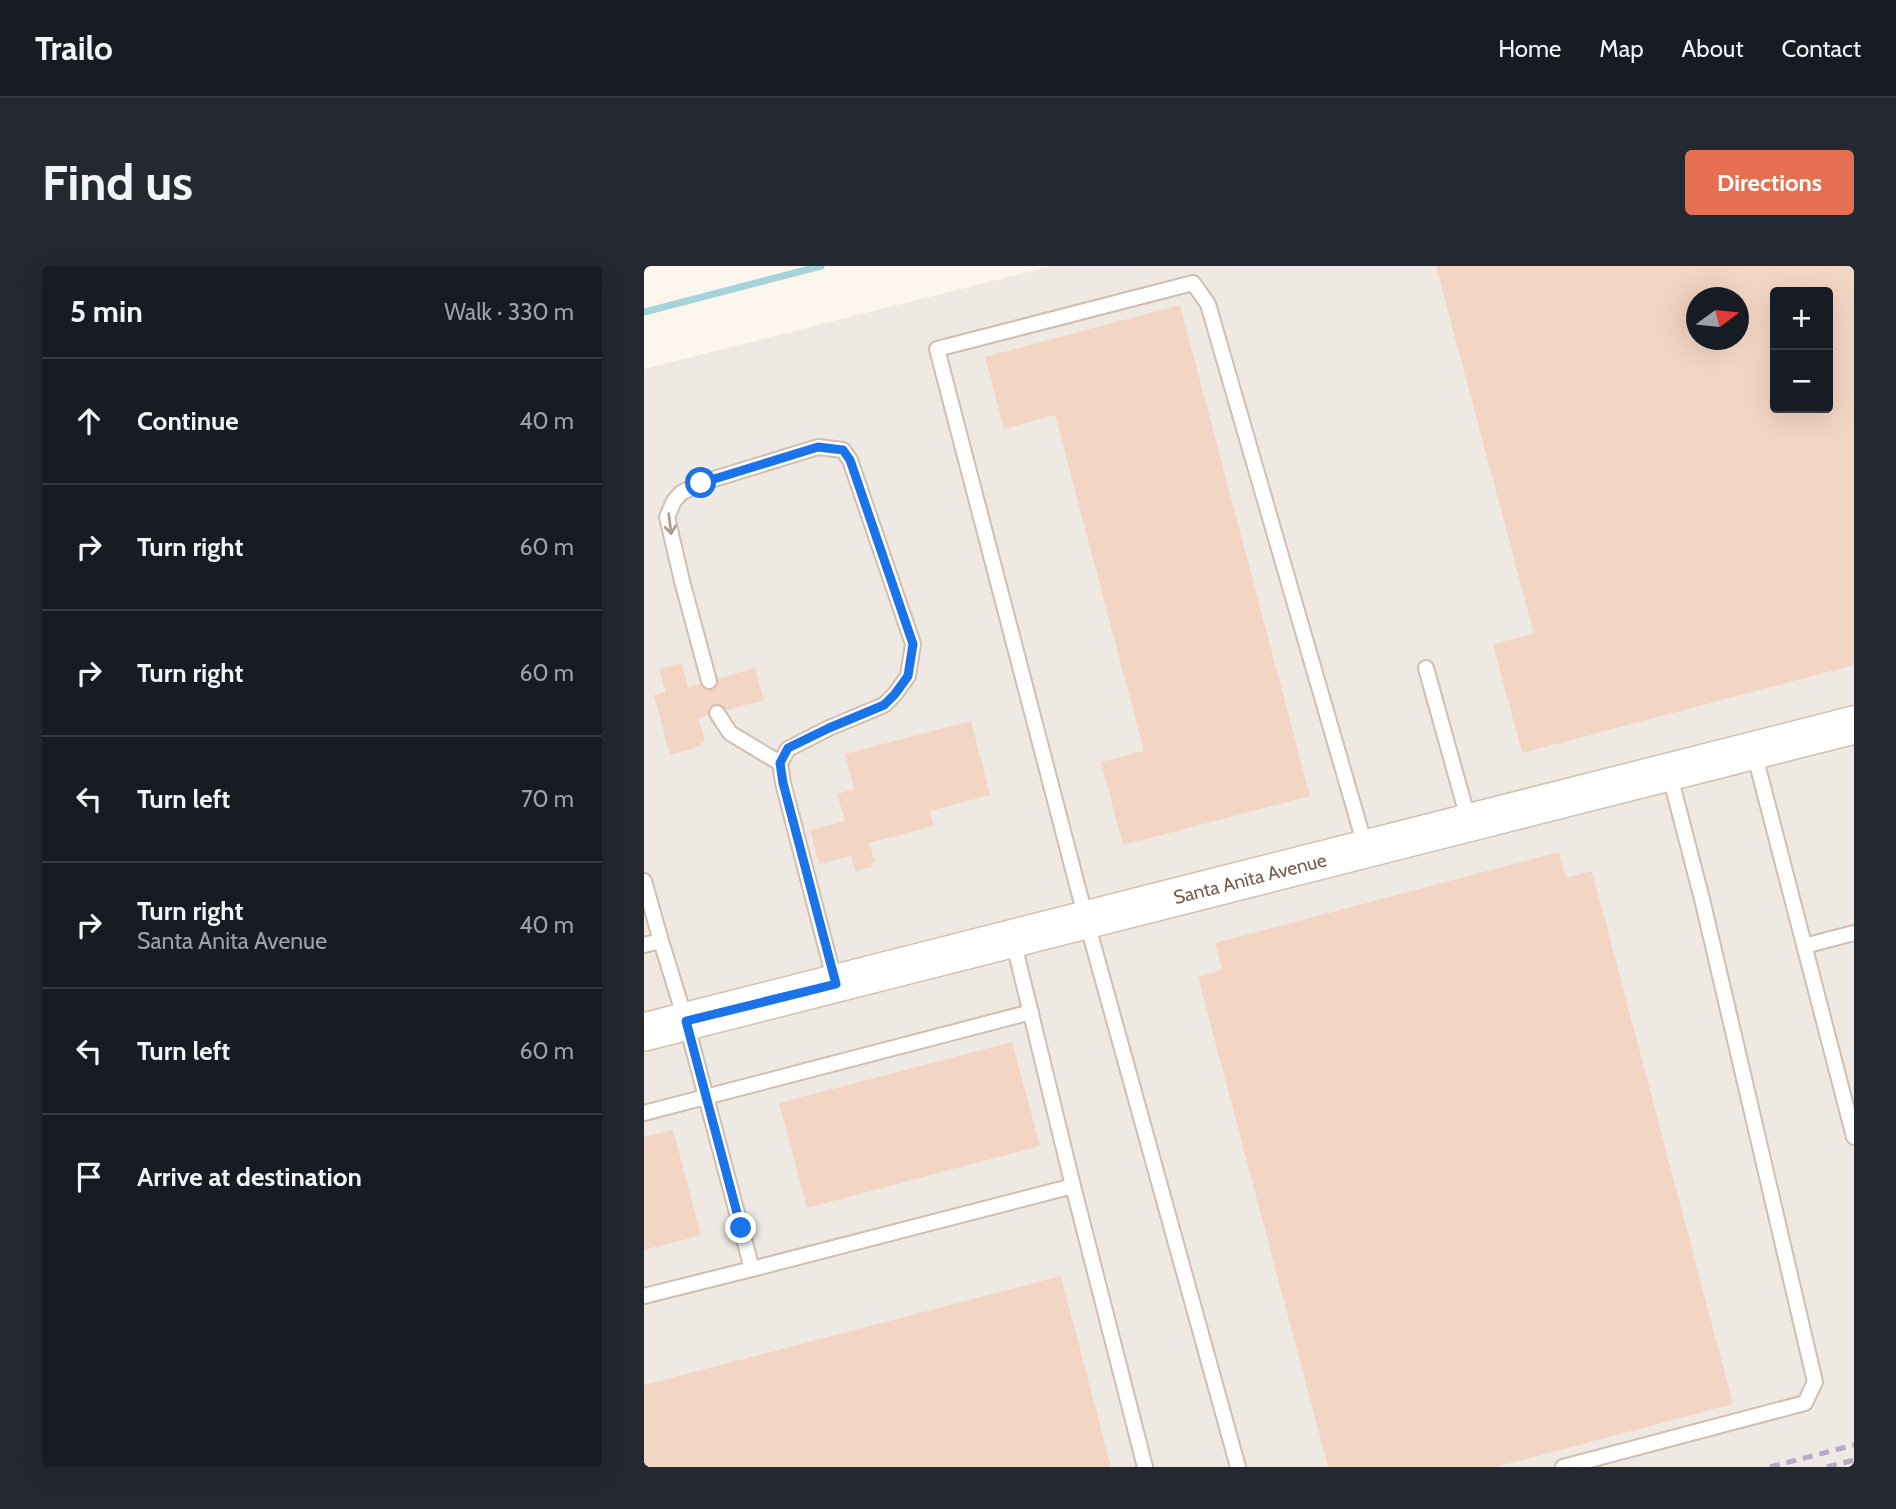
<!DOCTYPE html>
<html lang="en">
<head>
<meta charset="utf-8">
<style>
  :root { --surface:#171b24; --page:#242831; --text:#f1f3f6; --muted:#9ea1a6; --line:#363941; --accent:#e76f51 }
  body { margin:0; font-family:Cabin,sans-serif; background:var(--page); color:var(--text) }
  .controls { position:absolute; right:21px; top:21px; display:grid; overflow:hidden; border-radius:7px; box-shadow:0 7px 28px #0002 }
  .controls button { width:63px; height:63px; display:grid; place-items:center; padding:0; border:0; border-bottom:2px solid var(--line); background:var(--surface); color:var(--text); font:35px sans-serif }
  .compass { position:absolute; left:1042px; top:21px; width:63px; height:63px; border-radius:50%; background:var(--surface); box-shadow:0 7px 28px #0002; rotate:75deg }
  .stop { position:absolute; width:21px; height:21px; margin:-16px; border:5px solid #1a73e8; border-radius:50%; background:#fff }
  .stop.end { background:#1a73e8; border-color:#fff; box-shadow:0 2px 7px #0008 }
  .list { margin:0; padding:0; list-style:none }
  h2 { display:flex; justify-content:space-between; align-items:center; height:91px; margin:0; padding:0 28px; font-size:30px }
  h2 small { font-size:23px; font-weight:400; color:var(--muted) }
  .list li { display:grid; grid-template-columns:46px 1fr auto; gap:21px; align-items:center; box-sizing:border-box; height:126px; padding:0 28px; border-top:2px solid var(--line) }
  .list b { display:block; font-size:26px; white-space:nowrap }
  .list p { margin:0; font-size:23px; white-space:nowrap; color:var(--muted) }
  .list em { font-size:23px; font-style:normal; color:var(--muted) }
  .icon { flex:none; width:38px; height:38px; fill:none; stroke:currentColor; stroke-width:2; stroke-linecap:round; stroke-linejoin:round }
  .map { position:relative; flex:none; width:1210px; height:1201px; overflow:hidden; border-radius:7px }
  header { display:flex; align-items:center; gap:42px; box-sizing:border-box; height:98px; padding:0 35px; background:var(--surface); border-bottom:2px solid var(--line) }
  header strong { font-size:33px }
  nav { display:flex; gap:38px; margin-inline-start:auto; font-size:24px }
  .intro { display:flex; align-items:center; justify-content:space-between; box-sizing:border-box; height:168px; padding:0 42px }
  h1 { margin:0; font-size:49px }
  .button { padding:18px 32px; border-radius:7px; background:var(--accent); color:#fff; font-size:24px; font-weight:700 }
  main { display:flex; gap:42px; padding:0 42px }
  aside { flex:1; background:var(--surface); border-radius:7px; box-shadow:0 7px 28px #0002 }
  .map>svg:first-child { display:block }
  .industrial { fill:#efe9e4; fill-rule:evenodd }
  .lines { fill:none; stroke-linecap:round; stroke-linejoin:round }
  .stream { stroke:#a5d3da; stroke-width:7 }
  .building { fill:#f3d5c3; fill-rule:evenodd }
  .lane-casing { stroke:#d1beb0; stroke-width:18 }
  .secondary-casing { stroke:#d6c0b0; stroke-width:40 }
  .lane { stroke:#fff; stroke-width:14 }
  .secondary { stroke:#fff; stroke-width:37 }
  .rail { stroke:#b9a8c9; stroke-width:5; stroke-dasharray:10 7; stroke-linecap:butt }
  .oneway { stroke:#af9d94 }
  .route { stroke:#1a73e8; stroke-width:9 }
  .labels { text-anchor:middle; stroke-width:6; stroke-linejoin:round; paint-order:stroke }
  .street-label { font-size:19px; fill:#7a5c4d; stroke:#fffaf3 }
</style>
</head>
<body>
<header>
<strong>Trailo</strong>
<nav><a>Home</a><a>Map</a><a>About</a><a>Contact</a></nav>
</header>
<div class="intro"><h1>Find us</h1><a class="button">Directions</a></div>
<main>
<aside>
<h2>5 min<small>Walk · 330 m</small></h2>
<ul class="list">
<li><svg class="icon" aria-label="ahead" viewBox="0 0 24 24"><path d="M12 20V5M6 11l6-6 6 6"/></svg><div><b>Continue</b></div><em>40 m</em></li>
<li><svg class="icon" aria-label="right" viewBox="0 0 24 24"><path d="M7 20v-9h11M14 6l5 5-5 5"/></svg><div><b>Turn right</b></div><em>60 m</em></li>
<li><svg class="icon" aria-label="right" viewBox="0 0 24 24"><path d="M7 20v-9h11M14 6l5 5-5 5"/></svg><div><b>Turn right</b></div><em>60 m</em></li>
<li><svg class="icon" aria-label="left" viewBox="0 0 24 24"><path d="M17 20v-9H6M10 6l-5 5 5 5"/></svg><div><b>Turn left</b></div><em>70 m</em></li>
<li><svg class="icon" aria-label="right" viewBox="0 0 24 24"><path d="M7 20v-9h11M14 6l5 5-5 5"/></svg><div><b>Turn right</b><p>Santa Anita Avenue</p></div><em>40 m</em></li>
<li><svg class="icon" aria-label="left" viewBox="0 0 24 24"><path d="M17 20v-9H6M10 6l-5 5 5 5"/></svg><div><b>Turn left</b></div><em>60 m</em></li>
<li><svg class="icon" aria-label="arrive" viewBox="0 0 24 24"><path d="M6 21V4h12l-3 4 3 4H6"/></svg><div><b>Arrive at destination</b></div></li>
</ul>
</aside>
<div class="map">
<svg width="1210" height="1201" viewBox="0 0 1210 1201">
  <rect width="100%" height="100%" fill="#fdf6ec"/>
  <!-- industrial -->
  <path class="industrial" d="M408,0H1210V1201H0V103ZM1131,26H1184V142H1131ZM1052,32H1094V74H1052Z"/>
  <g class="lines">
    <!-- stream -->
    <path class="stream" d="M0,46L177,0"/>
  </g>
  <!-- building -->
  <g class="building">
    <path d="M792,0H1210V399L878,487L849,378L890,368ZM1131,26H1184V142H1131ZM1052,32H1094V74H1052Z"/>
    <path d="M536,39L666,530L479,579L457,496L500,485L411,149L360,163L341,91Z"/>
    <path d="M38,397L44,421L111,402L120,434L54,452L61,475L56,478L57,480L26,489L10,429L22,426L15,403Z"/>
    <path d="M327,455L346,529L286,545L290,560L225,577L231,596L227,597V601L211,605L207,590L175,598L166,564L201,555L193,528L210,523L201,488Z"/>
    <path d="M915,586L922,612L948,605L1089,1138L852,1201H684L554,711L578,704L571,677Z"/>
    <path d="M368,776L396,880L163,942L135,837Z"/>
    <path d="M29,864L57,969L0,984V871Z"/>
    <path d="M417,1010L467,1201H0V1119Z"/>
  </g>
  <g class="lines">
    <!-- lane casing -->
    <g class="lane-casing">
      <g id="lane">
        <path d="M782,402L825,556"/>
        <path d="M65,415L38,315L23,251L30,235L37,227L57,217L174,181L199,184L206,194L269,378L264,410L251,428L240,439L185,462L144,483L136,497L86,467L73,447"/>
        <path d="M1110,486L1210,871"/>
        <path d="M136,497L139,517L191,716"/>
        <path d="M0,615L17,675L0,679"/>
        <path d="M17,675L42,756L108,1003L429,920L369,674"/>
        <path d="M1160,680L1210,667"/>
        <path d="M0,847L387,746"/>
        <path d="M429,920L501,1201"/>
        <path d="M0,1030L108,1003"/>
        <path d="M594,1201L442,653L293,83L549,17L564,38L722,583"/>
        <path d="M919,1201L1161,1137L1171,1116L1059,637L1025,506"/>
      </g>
    </g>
    <!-- secondary casing -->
    <g class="secondary-casing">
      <g id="secondary">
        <path id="s1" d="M0,766C403,663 807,562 1210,459"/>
      </g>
    </g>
    <!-- lane -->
    <use href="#lane" class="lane"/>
    <!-- secondary -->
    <use href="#secondary" class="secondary"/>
    <!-- rail -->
    <g class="rail">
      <path d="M1126,1201L1210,1179"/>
      <path d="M1183,1201L1210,1194"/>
    </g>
  </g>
  <!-- one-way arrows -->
  <defs><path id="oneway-shaft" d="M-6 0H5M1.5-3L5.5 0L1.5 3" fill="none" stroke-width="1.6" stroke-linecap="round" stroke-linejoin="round" transform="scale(1.75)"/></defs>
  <use class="oneway" href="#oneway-shaft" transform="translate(26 258) rotate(83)"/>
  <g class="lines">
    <!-- route -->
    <path class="route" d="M57,217L174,181L199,184L206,194L269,378L264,410L251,428L240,439L185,462L144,482L136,497L139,517L192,718L42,755L97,962"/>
  </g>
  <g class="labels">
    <!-- street labels -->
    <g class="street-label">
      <text dy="7" stroke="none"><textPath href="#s1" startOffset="625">Santa Anita Avenue</textPath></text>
    </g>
  </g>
</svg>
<div class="controls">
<button>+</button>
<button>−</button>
</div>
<svg class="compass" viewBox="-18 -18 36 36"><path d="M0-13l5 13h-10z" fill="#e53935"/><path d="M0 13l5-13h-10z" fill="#9ea1a6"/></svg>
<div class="stop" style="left:57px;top:217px"></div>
<div class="stop end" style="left:97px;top:962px"></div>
</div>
</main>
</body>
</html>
